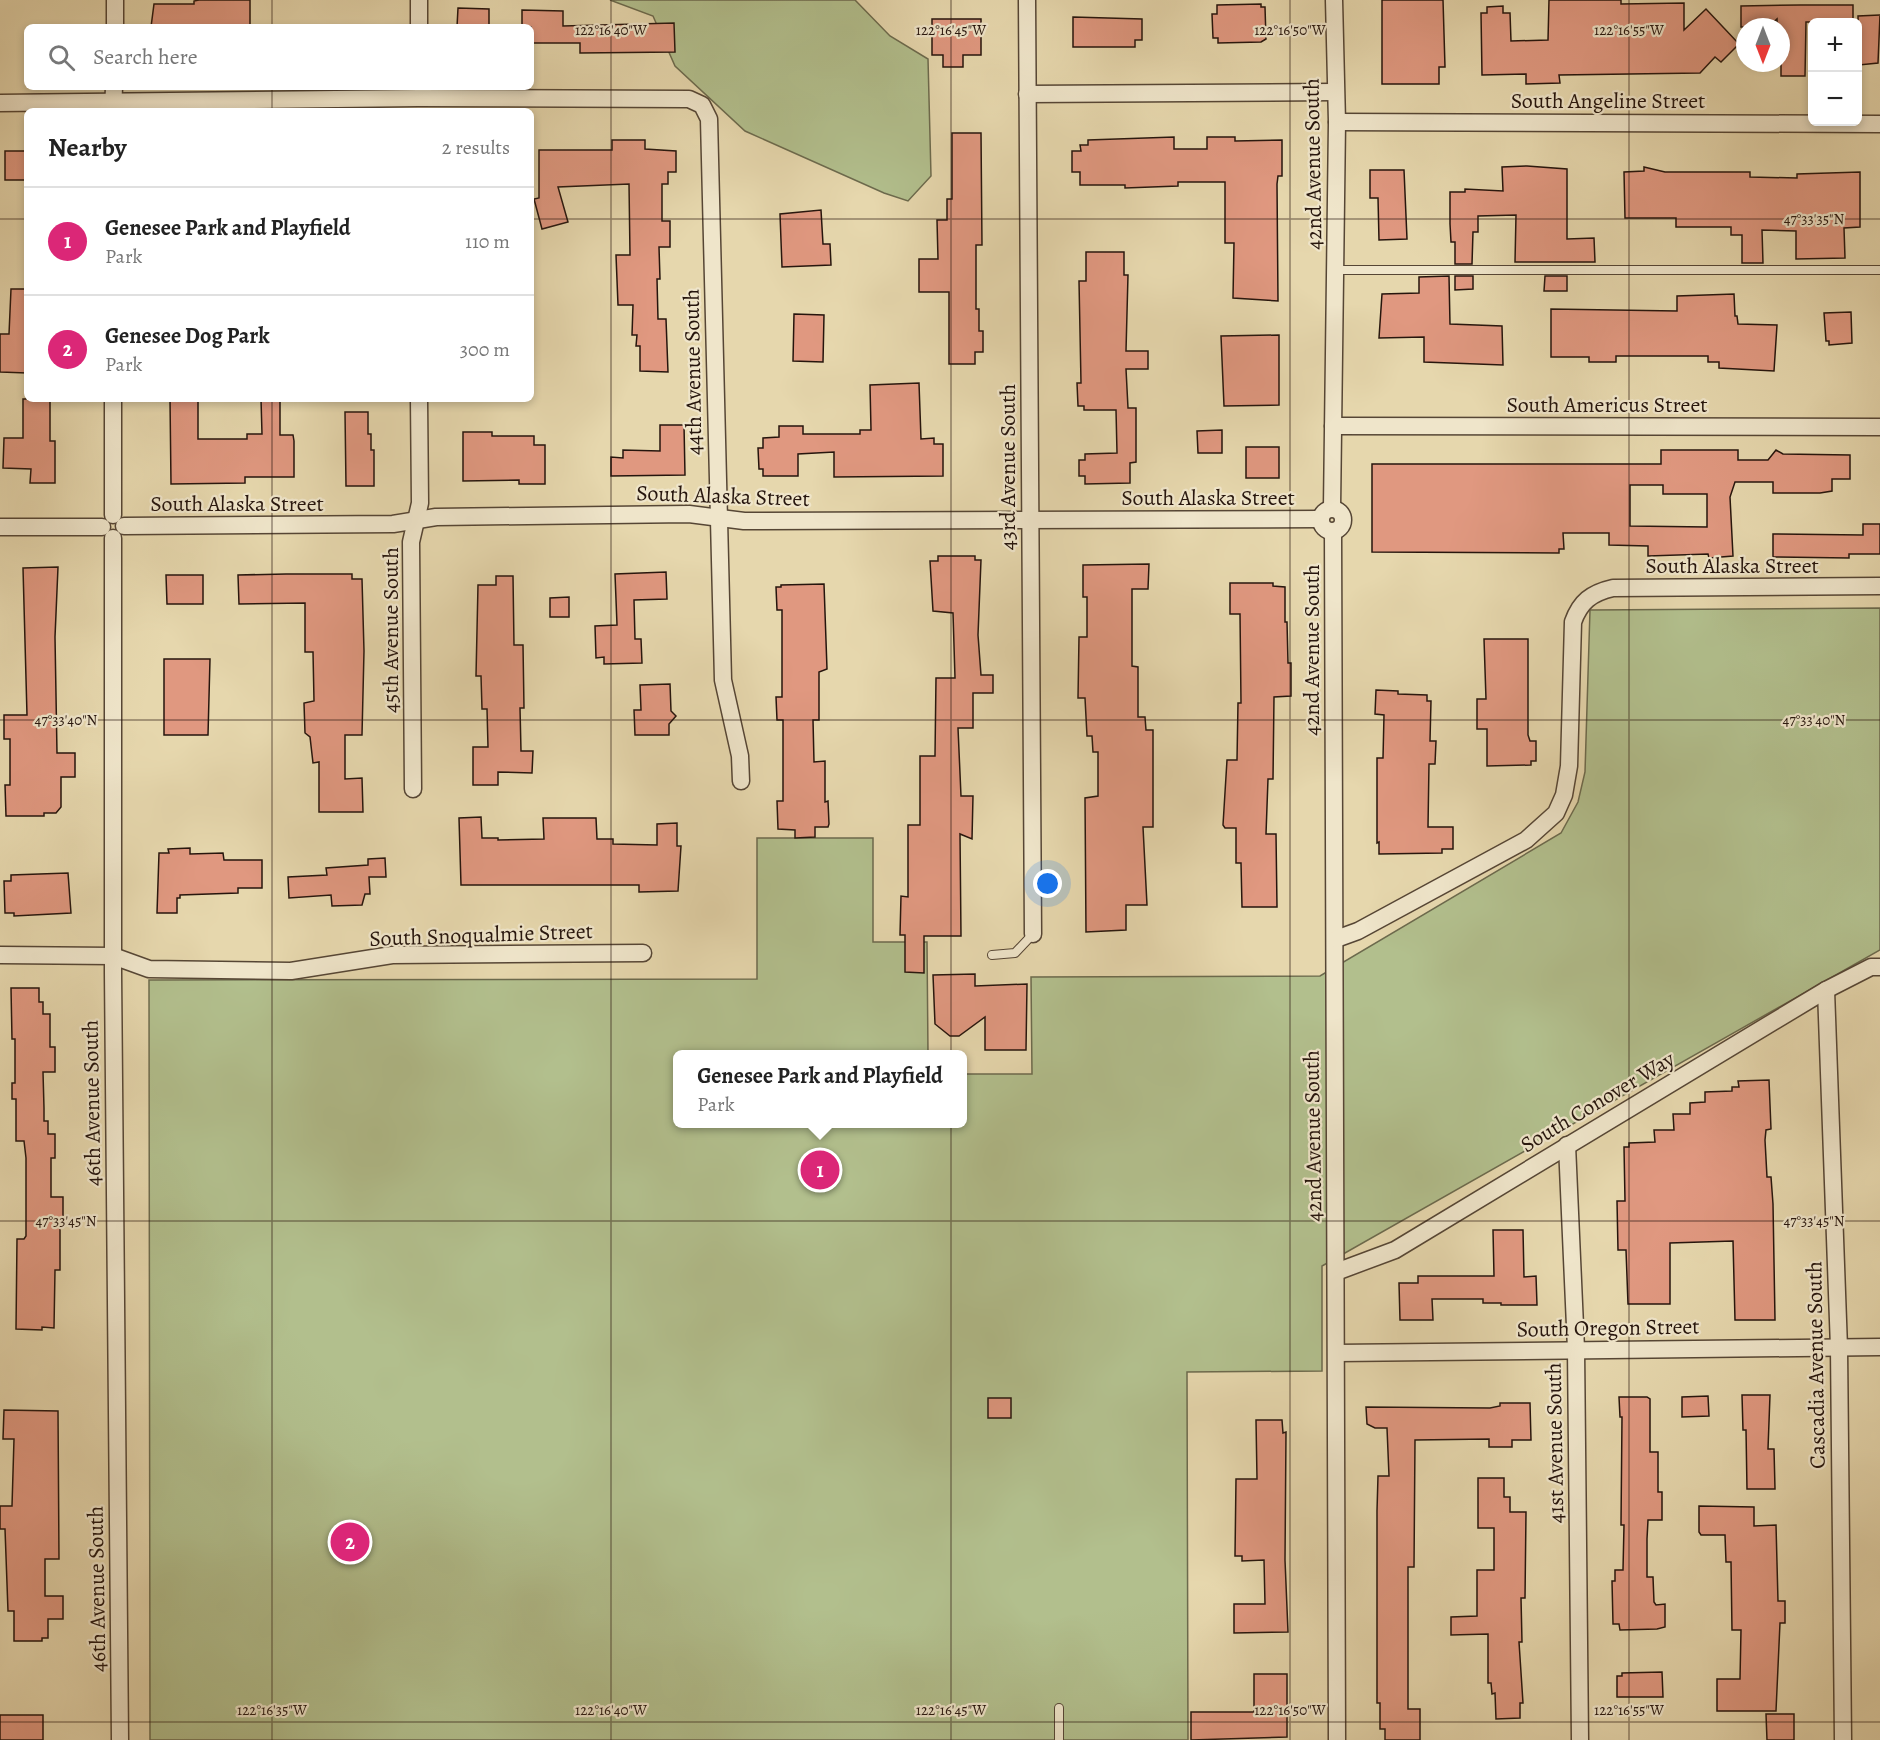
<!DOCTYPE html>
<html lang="en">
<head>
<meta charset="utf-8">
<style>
  :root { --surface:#fff; --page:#f6f6f6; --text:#222; --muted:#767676; --line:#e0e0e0; --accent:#db2777 }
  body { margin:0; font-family:Alegreya,serif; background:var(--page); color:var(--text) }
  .controls { position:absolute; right:18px; top:18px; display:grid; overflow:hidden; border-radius:9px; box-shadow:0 3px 9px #0003 }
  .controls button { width:54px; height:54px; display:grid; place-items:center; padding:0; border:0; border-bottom:2px solid var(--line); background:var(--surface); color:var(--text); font:30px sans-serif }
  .compass { position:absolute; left:1736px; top:18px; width:54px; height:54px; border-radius:50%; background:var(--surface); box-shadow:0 3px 9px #0003; rotate:180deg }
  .you { position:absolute; left:1048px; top:884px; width:21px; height:21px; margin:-15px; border:4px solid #fff; border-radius:50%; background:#1a73e8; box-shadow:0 0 0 9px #1a73e833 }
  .badge { display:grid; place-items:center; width:39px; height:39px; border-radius:50%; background:var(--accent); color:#fff; font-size:20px; font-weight:700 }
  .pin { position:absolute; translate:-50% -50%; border:3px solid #fff; box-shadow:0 2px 6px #0006 }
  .popup { position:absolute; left:673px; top:1050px; width:294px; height:78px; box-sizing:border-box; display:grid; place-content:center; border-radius:9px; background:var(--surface); filter:drop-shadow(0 2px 4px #0005); font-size:20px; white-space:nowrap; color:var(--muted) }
  .popup b { font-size:22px; color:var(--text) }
  .popup::after { content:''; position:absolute; left:50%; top:100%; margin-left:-12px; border:12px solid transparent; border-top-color:var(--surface) }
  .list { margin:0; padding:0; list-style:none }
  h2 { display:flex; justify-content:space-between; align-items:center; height:78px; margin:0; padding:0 24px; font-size:26px }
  h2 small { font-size:20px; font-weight:400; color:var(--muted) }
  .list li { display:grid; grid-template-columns:39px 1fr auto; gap:18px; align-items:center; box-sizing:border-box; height:108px; padding:0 24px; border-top:2px solid var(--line) }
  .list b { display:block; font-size:22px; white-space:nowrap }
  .list p { margin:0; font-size:20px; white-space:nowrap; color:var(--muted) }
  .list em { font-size:20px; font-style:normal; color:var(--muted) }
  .icon { flex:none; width:33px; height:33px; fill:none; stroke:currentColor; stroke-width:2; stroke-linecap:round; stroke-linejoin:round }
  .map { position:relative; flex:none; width:1880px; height:1740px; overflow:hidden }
  .search { position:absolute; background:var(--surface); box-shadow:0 3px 9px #0003; left:24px; top:24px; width:510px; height:66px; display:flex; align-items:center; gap:15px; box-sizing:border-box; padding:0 21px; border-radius:9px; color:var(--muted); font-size:22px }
  .panel { position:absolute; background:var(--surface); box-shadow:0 3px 9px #0003; left:24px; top:108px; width:510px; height:294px; border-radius:9px }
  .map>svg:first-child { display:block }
  .green { fill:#b2bf8d; stroke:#6c6a4d; stroke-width:1.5 }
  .building { fill:#e09880; stroke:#26150d; stroke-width:1.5; fill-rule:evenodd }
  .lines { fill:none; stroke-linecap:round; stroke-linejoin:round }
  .lane-casing { stroke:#564635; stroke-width:10 }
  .street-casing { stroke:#564635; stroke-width:19 }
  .lane { stroke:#efe5ca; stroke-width:8 }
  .street { stroke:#efe5ca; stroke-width:16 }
  .ticks { fill:none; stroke:#26150d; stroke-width:1.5; stroke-opacity:0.45 }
  .labels { text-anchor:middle; stroke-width:4.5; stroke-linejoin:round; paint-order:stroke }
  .street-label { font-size:22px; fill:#26150d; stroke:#efe5ca }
  .ticks-label { font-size:15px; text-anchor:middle; fill:#26150d; stroke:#efe5ca; stroke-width:4.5; stroke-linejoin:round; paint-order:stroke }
</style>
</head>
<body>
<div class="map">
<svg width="1880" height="1740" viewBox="0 0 1880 1740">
  <rect width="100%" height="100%" fill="#e6d7ad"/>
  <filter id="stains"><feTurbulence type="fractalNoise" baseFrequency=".00333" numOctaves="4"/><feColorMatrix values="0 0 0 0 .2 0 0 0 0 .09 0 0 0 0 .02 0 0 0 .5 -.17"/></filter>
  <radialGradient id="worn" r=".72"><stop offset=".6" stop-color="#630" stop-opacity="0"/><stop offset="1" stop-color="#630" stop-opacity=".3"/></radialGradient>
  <!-- green -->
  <g class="green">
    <path d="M610,0H855L890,36L928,59L931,176L908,201L884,193L745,131L675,66L653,16Z"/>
    <path d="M1880,608V950L1322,1266V1371L1187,1372L1188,1740H150L149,980L757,979V838H873V942H927L928,1054H678V1124H962L963,1074H1032L1031,977L1320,976L1561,833L1578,802L1585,772L1590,610Z"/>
  </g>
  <!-- building -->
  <g class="building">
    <path d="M199,0H250V27H151L154,4H194V1Z"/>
    <path d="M1382,0H1443L1445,67H1439V84H1382Z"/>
    <path d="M1549,0H1621V4L1684,3V30L1706,9L1739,44L1721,62L1715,57L1700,73L1559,75L1560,83L1526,84V74L1482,75L1481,13H1487V7L1503,6V13H1510L1511,41L1548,40Z"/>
    <path d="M1261,4V7H1265L1266,39L1261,42L1218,43V38H1213L1212,14H1217V5Z"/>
    <path d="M1800,5H1853V22H1806L1805,76H1781V27H1777V19L1768,27H1741V6Z"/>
    <path d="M458,8L489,9V27H457Z"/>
    <path d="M522,10L563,11V26L674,23L675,52L580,53V43H531V27H522Z"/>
    <path d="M1880,15L1878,63L1859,65L1858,16Z"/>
    <path d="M1073,17L1142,19V40H1135V47H1073Z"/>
    <path d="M932,19H981V55H963V67H943V55H932Z"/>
    <path d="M952,133H981L982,245H976V309H979V331H983V352H975V364H949V292H919V259H938L937,220H947V199H952Z"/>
    <path d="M1174,137V149H1207V137H1235V141L1282,140V176H1278L1277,184L1278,301L1233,298L1234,243H1225V182H1178V186L1125,188V185H1080V172H1072V151H1081L1080,145H1088V140Z"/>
    <path d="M612,140H645V149L676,151V172H668V184H662V221H670V247H659L660,279H657L658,319H666L668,372L640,371V346H636L637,335H632L633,305H618L616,255H630L629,184L558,187L568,222L542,229L534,199L539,198V150H612Z"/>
    <rect x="5" y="151" width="22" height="29"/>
    <path d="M1527,166L1567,169V239L1594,238L1595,262H1515L1516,215L1478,216V232H1473L1472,264H1455V242H1451L1450,224V192H1465V189L1503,191L1502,167Z"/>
    <path d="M1644,167L1665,172H1750V177L1797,178V174L1860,172V227L1844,228L1845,258L1796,259V231L1762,230L1763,263H1742V235H1731V227H1676V218H1625L1624,172L1644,171Z"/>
    <path d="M1370,170H1404L1407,239L1379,240L1378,198H1370Z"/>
    <path d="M821,210L823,244H830L831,265L782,267L780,214Z"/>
    <path d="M1086,252H1124V275H1128L1126,351H1148V369H1126L1128,408H1136V462L1130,463V483L1085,484V476H1079V460H1085V454L1117,453L1116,410H1084V406H1078L1077,383H1081L1079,281H1086Z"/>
    <path d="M1449,276L1450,324L1502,326L1503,365L1424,362V337L1379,338L1382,294L1419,293V277Z"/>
    <path d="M1455,276H1473V289L1455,290Z"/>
    <path d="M1545,276H1567V291H1544Z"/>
    <path d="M11,289H27V373L0,372V334H9Z"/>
    <path d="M1734,294L1735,316H1737L1738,324L1777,325L1774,371L1719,368V362H1708V356H1616V362H1589V357H1551V309L1677,311V296Z"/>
    <path d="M1851,312L1852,343L1829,345V341H1826L1824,313Z"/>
    <path d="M794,314L824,315L823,362L793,361Z"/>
    <path d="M1279,335V405L1224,406L1221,336Z"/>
    <path d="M919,383L921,439L934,438V444H943V476L834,477V452L798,454V476H763V469H759L758,448H763V438L779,437V426H803V434H860V430H871L870,385Z"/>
    <path d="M23,399H50V441H55V483H30L31,469L3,468L4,438H23Z"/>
    <path d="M170,399H198V439H247V434H262L261,399H280V435H293L294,441V477H245V483L171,484Z"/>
    <path d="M345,412H368V434H371V450H374V486H346Z"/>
    <path d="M660,425H684L685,475L611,476V457L623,458V450L660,451Z"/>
    <path d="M1222,430V453H1198L1197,431Z"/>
    <path d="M463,432H492V436H534V445H545V484H519V480L463,481Z"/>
    <rect x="1246" y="447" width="33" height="31"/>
    <path d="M1661,450H1738V460H1768L1776,450L1783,454L1850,455V479H1832V491L1820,493H1773V482H1735L1730,497L1733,556L1709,558L1708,554L1648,556V546L1609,545V533H1563L1564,549H1559V553L1372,552V464H1661ZM1630,485H1663V494H1707V527L1630,526Z"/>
    <path d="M1863,524H1880V554H1849V558L1773,557V534L1863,535Z"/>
    <path d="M938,556H975V560H981L978,635L981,675H993V693H973V728H958L961,796H973L972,839L960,834L961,936H924V973L905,972V935H900L901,896L908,897V825H920V756H935L936,678H955L953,613L933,611L930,561H938Z"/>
    <path d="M1149,564L1148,589H1132V666L1138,667V717H1145L1146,730H1153V827H1143L1147,905H1126V930L1086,932L1085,798L1098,796V752H1093L1092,736H1087L1085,698H1078L1079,637H1087V597H1083V565Z"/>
    <path d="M58,567L55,637L57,753H75V777H61V807L56,813H44V816H6L5,785H10V739H4V715H27L23,568Z"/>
    <path d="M666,572L667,599L634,600L635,639H641L642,663L604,664V657L596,658L595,626L617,625L615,574Z"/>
    <path d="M286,574H352V579H362L364,651L362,735H345V779L362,778L363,812H319V762L313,763L310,737L305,733L304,703L314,701L313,652H305V603L239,604L238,575Z"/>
    <path d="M166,575H203V604H167Z"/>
    <path d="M496,576H513L514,645H523L524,708H520L521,751H533L532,773L498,772V785H473V747H488L487,709H482L481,676H476L478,585H496Z"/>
    <path d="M1230,583H1273V586L1285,587V622H1287L1288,663H1291V696L1274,697L1273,779H1268L1266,834H1276L1277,907H1242L1241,863H1236V828H1225L1223,825L1227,760H1237L1238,703H1241L1240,614H1230Z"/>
    <path d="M824,584L827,669L819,672V720H813L814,762L825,761V802L828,801L829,824L828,827H815V837L795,838V830L778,829L777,801H783V720H777L776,697H782V610H777L776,587H781V585Z"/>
    <path d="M569,597V617H550V598Z"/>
    <path d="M1484,639H1528V735L1530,741H1536V761H1531V765L1487,766V729H1477V699H1486Z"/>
    <path d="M164,659H210L208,735H164Z"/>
    <path d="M670,684L671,711L676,716L669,724V735H635L634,710H641L640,685Z"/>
    <path d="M1376,690L1398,691V694L1427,695V701H1431L1430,741H1436L1435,764H1429L1428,827H1453V849H1442V853L1379,854V842L1377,843V758H1383L1384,715L1375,714Z"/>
    <path d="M481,817L482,838H498V840L544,839L543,818H596L597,839H613V844L657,845V824L677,823V846H681L678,891L639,892V885H461L459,818Z"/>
    <path d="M190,848V854L223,853L224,860H262V888H238V893L180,895V898H177V913H157L159,853H169L168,849Z"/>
    <path d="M385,858L386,877H369L370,894H365L362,905L332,906L331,895L289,898L288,877L327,875L326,868L368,865V859Z"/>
    <path d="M68,873L71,913L14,916V913H5L4,881H11V875Z"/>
    <path d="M975,974V986L1027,984L1026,1050H985V1017L959,1036H950L935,1024L933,975Z"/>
    <path d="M11,988H39V1002H43V1014H50V1047H55V1072H43L44,1108V1121H48V1134H55V1158H51V1197H63V1224H60V1270H55L54,1328L42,1327V1330L16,1329L17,1239H24L26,1236V1158L24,1141H16V1099H12V1083H15V1039H12Z"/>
    <path d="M1769,1080L1771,1129L1766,1130L1765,1140L1767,1177H1771L1773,1204L1775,1320H1735L1733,1241L1670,1243V1304H1628L1626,1250H1618L1617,1201H1625L1624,1147H1629V1143L1655,1142L1654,1130H1674L1673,1114H1690V1103L1705,1102V1092L1732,1091V1087H1739L1738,1081Z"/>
    <path d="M1493,1230H1523L1524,1277L1536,1276L1537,1305H1501V1303H1483V1299H1432L1433,1320H1400L1399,1283H1418V1276H1494Z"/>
    <path d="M1742,1395H1770L1768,1449H1774L1775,1489H1747L1746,1430H1743Z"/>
    <path d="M1708,1396L1709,1416L1682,1417V1397Z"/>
    <path d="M1619,1397H1647L1650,1399V1452H1658V1492H1662V1520H1648L1647,1539V1577H1653L1654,1602L1656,1605L1665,1604V1627L1657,1629L1620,1630L1619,1624H1613L1612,1581H1615V1570H1623L1624,1525H1621L1622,1417H1620Z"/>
    <rect x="988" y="1398" width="23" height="20"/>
    <path d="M1500,1403H1530L1531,1440H1512V1447H1489V1439L1415,1440L1414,1567H1408V1709H1420V1740H1385V1729H1380V1703H1377V1511L1378,1476H1389L1387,1428H1375L1367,1424L1366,1407L1490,1408L1500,1406Z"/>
    <path d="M4,1410L58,1411L59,1559H45V1596H63V1619H48V1638H42V1641H14V1611H8L5,1529H0V1506H12L14,1439H3Z"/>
    <path d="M1256,1420H1282L1283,1433L1286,1432L1285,1560L1288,1632L1234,1633V1604H1265L1264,1560L1242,1561V1556H1235L1236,1479H1257Z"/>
    <path d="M1478,1478H1504V1497H1510V1512H1526L1525,1598H1521L1522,1642H1519L1523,1703H1520V1718L1496,1719L1495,1693L1492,1694L1491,1683H1488V1634L1451,1635V1617L1477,1616V1570H1494V1528H1478Z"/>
    <path d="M1699,1506L1754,1507V1526L1776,1525L1778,1601H1785V1623H1780L1776,1711H1717V1679H1740L1741,1630H1732L1731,1562H1726L1725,1535H1701L1699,1532Z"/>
    <path d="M1662,1672L1663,1697H1617V1676H1622V1673Z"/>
    <path d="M1254,1674H1287V1737L1191,1740V1712H1254Z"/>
    <path d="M1766,1714H1794V1740H1767Z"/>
    <rect x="0" y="1715" width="43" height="25"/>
  </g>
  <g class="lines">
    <!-- lane casing -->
    <g class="lane-casing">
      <g id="lane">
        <path d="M1336,270H1880"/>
        <path d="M992,955L1015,953L1033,934"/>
        <path d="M1059,1708V1740"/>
      </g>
    </g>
    <!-- street casing -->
    <g class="street-casing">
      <g id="street">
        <path d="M1027,0L1033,934"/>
        <path d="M115,27V0"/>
        <path d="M419,27V0"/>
        <path d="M1027,94L1334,92"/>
        <path d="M0,103L418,98L689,99L702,105L709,119L723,680L740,756L741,781"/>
        <path d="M113,111L114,87"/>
        <path d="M1337,122L1880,124"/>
        <path d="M1333,426L1880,427"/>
        <path d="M1332,508L1337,122L1334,0"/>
        <circle cx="1332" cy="520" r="11"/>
        <path d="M113,515V399"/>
        <path d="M124,526L393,524L436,517L689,514L744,521L1320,519"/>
        <path d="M0,527H102"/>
        <path d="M1333,531L1337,1740"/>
        <path d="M113,538V973L120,1740"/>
        <path d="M413,789L411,542L420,503L419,399"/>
        <path d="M1336,939L1358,931L1526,840L1556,813L1564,795L1569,766L1573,622C1580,602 1591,593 1613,588L1880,586"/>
        <path d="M0,955L113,956L149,969L291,971L392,955L643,953"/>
        <path d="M1826,990L1839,1348L1843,1740"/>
        <path d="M1567,1145L1576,1349L1580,1740"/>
        <path d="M1336,1272L1395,1250L1826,990L1871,967H1880"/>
        <path d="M1337,1353L1880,1347"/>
      </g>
    </g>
    <!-- lane -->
    <use href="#lane" class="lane"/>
    <!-- street -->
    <use href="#street" class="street"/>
  </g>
  <!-- ticks -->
  <path class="ticks" d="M272,0V27M611,0V1740M951,0V1740M1290,0V1740M1629,0V1740M272,87V111M0,219H27M531,219H1880M272,399V1740M0,720H1880M0,1221H1880M0,1722H1880"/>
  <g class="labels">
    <!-- street labels -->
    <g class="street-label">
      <text x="1608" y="108">South Angeline Street</text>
      <text transform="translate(1312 164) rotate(-91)" y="8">42nd Avenue South</text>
      <text transform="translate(692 372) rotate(-91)" y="8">44th Avenue South</text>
      <text x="1607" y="412">South Americus Street</text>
      <text transform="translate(1007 467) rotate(-90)" y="8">43rd Avenue South</text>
      <text transform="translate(723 495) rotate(2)" y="8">South Alaska Street</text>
      <text x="1208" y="505">South Alaska Street</text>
      <text x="237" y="511">South Alaska Street</text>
      <text x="1732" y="573">South Alaska Street</text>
      <text transform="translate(390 630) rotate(-90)" y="8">45th Avenue South</text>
      <text transform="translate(1311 650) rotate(-90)" y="8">42nd Avenue South</text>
      <text transform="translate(481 934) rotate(-2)" y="8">South Snoqualmie Street</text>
      <text transform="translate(1597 1101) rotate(-31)" y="8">South Conover Way</text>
      <text transform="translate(91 1103) rotate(-91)" y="8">46th Avenue South</text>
      <text transform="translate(1312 1136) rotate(-91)" y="8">42nd Avenue South</text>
      <text transform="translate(1608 1327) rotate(-1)" y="8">South Oregon Street</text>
      <text transform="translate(1815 1365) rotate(-91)" y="8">Cascadia Avenue South</text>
      <text transform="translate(1554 1443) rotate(-91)" y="8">41st Avenue South</text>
      <text transform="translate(96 1589) rotate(-91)" y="8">46th Avenue South</text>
    </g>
  </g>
  <g class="ticks-label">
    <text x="611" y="35">122°16'40"W</text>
    <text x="951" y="35">122°16'45"W</text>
    <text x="1290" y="35">122°16'50"W</text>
    <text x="1629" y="35">122°16'55"W</text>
    <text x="1814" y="224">47°33'35"N</text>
    <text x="1814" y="725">47°33'40"N</text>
    <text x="66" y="725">47°33'40"N</text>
    <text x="1814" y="1226">47°33'45"N</text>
    <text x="66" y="1226">47°33'45"N</text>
    <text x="272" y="1715">122°16'35"W</text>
    <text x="611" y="1715">122°16'40"W</text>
    <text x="951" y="1715">122°16'45"W</text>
    <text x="1290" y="1715">122°16'50"W</text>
    <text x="1629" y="1715">122°16'55"W</text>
  </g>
  <rect width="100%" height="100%" filter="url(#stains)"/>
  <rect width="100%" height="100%" fill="url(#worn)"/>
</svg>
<div class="controls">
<button>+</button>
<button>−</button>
</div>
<svg class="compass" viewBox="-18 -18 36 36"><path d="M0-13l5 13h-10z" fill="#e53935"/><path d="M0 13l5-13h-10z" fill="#767676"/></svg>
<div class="you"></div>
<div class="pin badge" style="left:820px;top:1170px">1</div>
<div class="popup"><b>Genesee Park and Playfield</b>Park</div>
<div class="pin badge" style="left:350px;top:1542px">2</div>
<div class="search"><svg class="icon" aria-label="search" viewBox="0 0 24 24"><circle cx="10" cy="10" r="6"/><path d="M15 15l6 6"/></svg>Search here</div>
<section class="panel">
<h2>Nearby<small>2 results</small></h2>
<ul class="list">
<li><span class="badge">1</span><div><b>Genesee Park and Playfield</b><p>Park</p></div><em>110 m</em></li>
<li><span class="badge">2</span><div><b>Genesee Dog Park</b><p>Park</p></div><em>300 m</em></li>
</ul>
</section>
</div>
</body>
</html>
